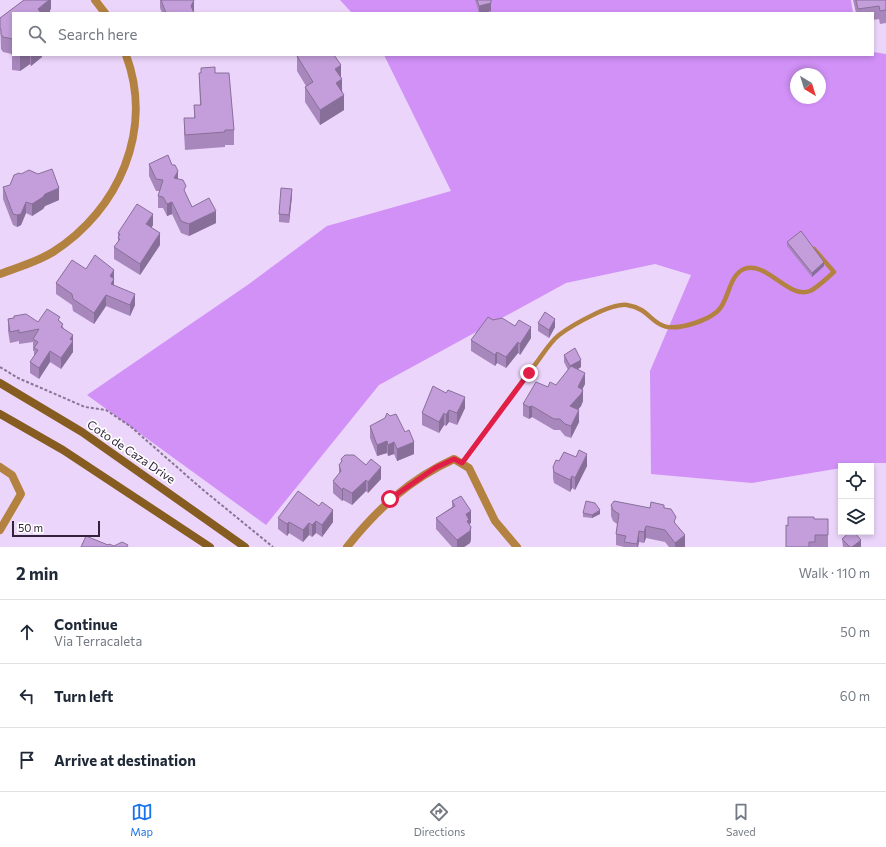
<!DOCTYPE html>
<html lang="en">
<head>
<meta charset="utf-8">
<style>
  :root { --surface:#fff; --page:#f6f6f7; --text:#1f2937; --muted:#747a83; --line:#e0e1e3; --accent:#1a73e8 }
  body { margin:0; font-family:Commissioner,sans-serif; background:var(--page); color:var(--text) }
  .controls { position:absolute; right:12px; bottom:12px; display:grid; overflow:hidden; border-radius:0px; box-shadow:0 2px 6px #0003 }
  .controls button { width:36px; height:36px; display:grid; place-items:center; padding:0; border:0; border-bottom:1px solid var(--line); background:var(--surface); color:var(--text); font:20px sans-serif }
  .compass { position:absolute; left:790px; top:68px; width:36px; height:36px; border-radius:50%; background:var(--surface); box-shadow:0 2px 6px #0003; rotate:142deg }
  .scale { position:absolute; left:12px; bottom:10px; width:88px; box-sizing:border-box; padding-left:4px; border:2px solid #32233b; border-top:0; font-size:11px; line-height:14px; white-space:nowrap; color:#32233b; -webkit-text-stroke:3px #fff; paint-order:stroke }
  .stop { position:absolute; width:12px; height:12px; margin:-9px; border:3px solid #e11d48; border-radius:50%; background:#fff }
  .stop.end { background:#e11d48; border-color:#fff; box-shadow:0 1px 4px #0008 }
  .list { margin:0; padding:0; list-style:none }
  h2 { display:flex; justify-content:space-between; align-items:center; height:52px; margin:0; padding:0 16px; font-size:17px }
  h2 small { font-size:13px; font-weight:400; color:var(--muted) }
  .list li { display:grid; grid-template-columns:26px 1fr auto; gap:12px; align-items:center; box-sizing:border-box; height:64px; padding:0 16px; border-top:1px solid var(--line) }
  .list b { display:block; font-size:15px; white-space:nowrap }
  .list p { margin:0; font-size:13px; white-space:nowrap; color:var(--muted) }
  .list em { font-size:13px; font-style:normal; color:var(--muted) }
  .icon { flex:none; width:22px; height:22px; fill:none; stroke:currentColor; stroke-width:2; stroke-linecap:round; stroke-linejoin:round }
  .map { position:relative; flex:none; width:886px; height:547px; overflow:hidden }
  .search { position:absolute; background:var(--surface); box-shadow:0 2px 6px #0003; left:12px; right:12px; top:12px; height:44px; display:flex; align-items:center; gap:10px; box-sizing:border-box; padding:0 14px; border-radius:0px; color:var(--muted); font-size:15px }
  .sheet { height:244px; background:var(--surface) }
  nav { display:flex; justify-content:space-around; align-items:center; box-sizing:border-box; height:56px; border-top:1px solid var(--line); background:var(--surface); font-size:11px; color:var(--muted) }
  nav a { display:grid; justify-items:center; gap:2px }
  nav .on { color:var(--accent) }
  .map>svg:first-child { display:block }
  .green { fill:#d191f7; fill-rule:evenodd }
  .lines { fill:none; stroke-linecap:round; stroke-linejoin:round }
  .path { stroke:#887593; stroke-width:2; stroke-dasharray:3 2; stroke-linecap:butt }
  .service { stroke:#b48240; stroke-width:4.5 }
  .minor { stroke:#b48240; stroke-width:8 }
  .secondary { stroke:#875c20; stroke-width:8 }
  .wall { fill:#a888bc }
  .shaded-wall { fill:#886f99 }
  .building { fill:#c39edb; stroke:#886f99 }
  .route { stroke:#e11d48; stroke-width:5 }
  .labels { text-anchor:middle; stroke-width:3.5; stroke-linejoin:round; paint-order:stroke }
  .street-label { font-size:12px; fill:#32233b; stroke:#fff }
</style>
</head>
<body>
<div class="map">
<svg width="886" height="547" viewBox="0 0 886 547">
  <rect width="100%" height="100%" fill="#ecd5fb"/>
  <!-- green -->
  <g class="green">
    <path d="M340,0H851L853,13H352Z"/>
    <path d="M873,52L886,54V463H868L841,466V468L752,483L651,474L650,371L691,275L655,264L566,283L379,385L266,525L87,395L249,284L327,226L451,191L384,55H873ZM796,74H820V98H796Z"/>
  </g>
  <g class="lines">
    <!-- path -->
    <path class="path" d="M0,367L18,378L85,407L106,410L130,426L202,489L273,547"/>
    <!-- service -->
    <path class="service" d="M462,463C486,430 510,397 534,366C542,356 549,343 559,335C572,325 611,303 627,305C658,310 649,338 695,323C704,320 716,315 721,307C729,296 730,275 744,269C766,260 789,300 810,291C818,287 827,278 834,272L814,249"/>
    <!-- minor -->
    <g class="minor">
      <path d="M95,0L105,13"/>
      <path d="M0,274C18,267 37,262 53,252C119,210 154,130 126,55"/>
      <path d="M0,467L12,475L21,494L0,530"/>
      <path d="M347,547C377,509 410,479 454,459L469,468L495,521L517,547"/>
    </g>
    <!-- secondary -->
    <g class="secondary">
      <path d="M0,383L82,432L245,547"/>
      <path d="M0,414L63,450L210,547"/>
    </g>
  </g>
  <!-- wall -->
  <g class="wall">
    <path d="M24,0H51V9L50,10V13H13V55H42V57L31,66L30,64L20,71L12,70V54L3,52L1,49L0,18Z"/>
    <path d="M160,0H194V13H162L160,8Z"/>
    <path d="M475,0H491V11L484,13H479Z"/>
    <path d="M853,0H886V23L880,24L879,19L873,20V13H856Z"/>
    <path d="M297,56L341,78L344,110L320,125L305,102V87L306,86L297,71Z"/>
    <path d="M199,73H215L234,130V145H225V147L185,150L184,133V118H194V105H200Z"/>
    <path d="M149,164L178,179L192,207L216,223L189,236L181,233L172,214L167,216L163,208H158V196L160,191H156L149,176Z"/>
    <path d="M3,187L59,200L45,206L43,209L32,216L26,213L21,225L17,227L13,225L3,199Z"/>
    <path d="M292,196L289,223L279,222V214Z"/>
    <path d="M153,225L151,228L160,245L140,275L114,259V247L118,242V233Z"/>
    <path d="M787,242L824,266L812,277L787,246Z"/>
    <path d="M86,269L114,270V285L135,305L130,316L106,306L94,324L73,311L72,305L56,294V283Z"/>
    <path d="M14,316L38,322L60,321L73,346V352L61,369L50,362L39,379L30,373V362L34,356V351H33V342L19,344V341L10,343L8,331V319L14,318Z"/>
    <path d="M538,323L555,327L549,338L538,331Z"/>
    <path d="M531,338L520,355L518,353L506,368L497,363L495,366L471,351V340Z"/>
    <path d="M564,355L581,367L578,369L585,384L582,390L583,401L581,406L578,410L579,422L571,438L565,436L560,430H554L532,417L529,419L523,416V404L548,387L556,385L568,370L564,362Z"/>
    <path d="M465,408L457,425L449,422L446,426L444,425L439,433L422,425V413Z"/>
    <path d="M370,426L414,454L397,461L394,454L388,456L387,453L377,456L370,438Z"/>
    <path d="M341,459L381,479L368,493L366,491L352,505L343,500L342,501L333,493V481L339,474V465L341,462Z"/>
    <path d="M559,461L587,466L575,490L572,488L570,492L554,483L553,478V467Z"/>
    <path d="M452,501L471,523L469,524L471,539L470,543L464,547H452L436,529V518L452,507Z"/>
    <path d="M611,505L650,508H664L676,524L685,547H669L665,542L646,538L644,543L639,542L638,547H624L616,545V534L617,524L613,521L611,516Z"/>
    <path d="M583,513L600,514L592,518L583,517Z"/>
    <path d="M278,518L333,522L322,537L316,533L312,537L309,535L303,542L289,533L287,536L278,529Z"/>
    <path d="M814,519H828V547H786L788,526Z"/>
    <path d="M842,539L861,547H843Z"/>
  </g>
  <!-- shaded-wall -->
  <g class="shaded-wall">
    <path d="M48,0H51V9L50,10V13H38V9Z"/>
    <path d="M194,0V10L193,13L191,6Z"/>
    <path d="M491,3V11L484,13H479V6Z"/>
    <path d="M22,55H30V64L20,71V56Z"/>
    <path d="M31,55H42V57L31,66Z"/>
    <path d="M341,65V80L335,69Z"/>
    <path d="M342,79V94L336,83Z"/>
    <path d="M344,95V110L320,125V110Z"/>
    <path d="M178,171V182L174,178Z"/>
    <path d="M59,188V200L45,206L43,209L32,216V204L45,194Z"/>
    <path d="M292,189V196L289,223V215Z"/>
    <path d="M26,202V213L21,225L17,227V215Z"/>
    <path d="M172,202V214L167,216V204Z"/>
    <path d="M216,211V223L189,236V224Z"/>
    <path d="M153,214V225L146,236V224Z"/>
    <path d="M160,233V245L140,275V264Z"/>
    <path d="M824,262V266L812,277V273Z"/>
    <path d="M114,270V291L111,295L110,276Z"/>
    <path d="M135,294V305L130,316V305Z"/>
    <path d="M106,295V306L94,324V313Z"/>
    <path d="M555,319V327L549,338V330Z"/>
    <path d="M531,327V338L520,355V344Z"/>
    <path d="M73,335V352L61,369V358L70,339Z"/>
    <path d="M518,342V353L506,368V357Z"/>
    <path d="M50,351V362L39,379V368Z"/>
    <path d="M497,352V363L495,366V355Z"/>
    <path d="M581,360V367L570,374V366Z"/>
    <path d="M585,373V384L578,397L583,390V401L581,406L570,418V406L578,387Z"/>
    <path d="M465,397V408L457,425V413Z"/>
    <path d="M532,406V417L529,419V407Z"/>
    <path d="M449,410V422L446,426V415Z"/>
    <path d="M579,410V422L571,438V426Z"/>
    <path d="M444,413V425L439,433V422Z"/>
    <path d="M387,441V453L377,456V445Z"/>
    <path d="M394,442V454L388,456V445Z"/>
    <path d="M414,442V454L397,461V449Z"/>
    <path d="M587,454V466L575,490V478Z"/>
    <path d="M381,467V479L368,493V482Z"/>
    <path d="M572,476V488L570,492V480Z"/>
    <path d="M366,480V491L352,505V493Z"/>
    <path d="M343,488V500L342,501V490Z"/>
    <path d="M333,510V522L322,537V525Z"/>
    <path d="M600,510V514L592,518V515Z"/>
    <path d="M471,511V523L469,524V531L467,533L466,514Z"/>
    <path d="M316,521V533L312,537V525Z"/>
    <path d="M289,522V533L287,536V524Z"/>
    <path d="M309,523V535L303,542V530Z"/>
    <path d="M646,526V538L644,543V532Z"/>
    <path d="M471,527V539L470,543L464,547H457V540Z"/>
    <path d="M639,531V542L638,547H637Z"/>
    <path d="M685,535V547H675V543Z"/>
    <path d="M861,540V547H852Z"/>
  </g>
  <!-- building -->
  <g class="building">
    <path d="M24,0H49L38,9L41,13H13V39L3,37L1,34V30L0,28V18Z"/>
    <path d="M161,0H194L191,6L194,13H166Z"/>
    <path d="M477,0H491V3L479,6Z"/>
    <path d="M856,0H886V10L880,11L879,6L858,9Z"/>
    <path d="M13,46V55H12Z"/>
    <path d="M299,55H334L341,65L335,69L342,79L336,83L344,95L320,110L305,87L313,82L297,56Z"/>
    <path d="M215,67V73H229L234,130H225V132L185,135L184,118H195L194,105H201L199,73H201V68Z"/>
    <path d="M168,155L172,165H175L178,171L174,178L183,180L186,186L184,190L192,207L209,198L216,211L189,224L181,221L172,202L167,204L163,197L158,196L163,180L156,179L149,164Z"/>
    <path d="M52,169L59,188L45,194L43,197L32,204L26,202L21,214L17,215L13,214L3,187L10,185L14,175L19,173L21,174L29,170L38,174Z"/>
    <path d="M281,188L292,189L289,215L279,214Z"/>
    <path d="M137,204L153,214L146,224L160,233L140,264L114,247L120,239L118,238L120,234L118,233Z"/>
    <path d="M801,231L824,262L812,273L787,242Z"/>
    <path d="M95,255L114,270L110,276L114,279L111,284L135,294L130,305L106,295L94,313L73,299L72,294L56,283L72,260L86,269Z"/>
    <path d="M47,309L60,317L58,320L63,324L61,327L73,335L70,339L73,341L61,358L50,351L39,368L30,362L38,350L34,348L38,342L33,339L39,329L19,333V330L10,332L8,319L14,318V316L26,314L38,322Z"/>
    <path d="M545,312L555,319L549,330L538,323Z"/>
    <path d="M488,317L493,320L502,318L515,326L519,320L531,327L520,344L518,342L506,357L497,352L495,355L471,340Z"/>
    <path d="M575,348L581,360L570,366L564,355Z"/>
    <path d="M571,366L585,373L578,387L583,390L581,394L570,406L579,410L571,426L565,424L560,419H554L532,406L529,407L523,404L536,382L548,387L550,382L556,385Z"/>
    <path d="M433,386L446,393L448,390L465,397L457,413L449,410L446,415L444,413L439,422L422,413Z"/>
    <path d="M387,413L390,416L396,414L405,432L409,430L414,442L397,449L394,442L388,445L387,441L377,445L370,426L385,418Z"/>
    <path d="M579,450L587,454L575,478L572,476L570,480L554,472L553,467L556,460L559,461L564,452L576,457Z"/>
    <path d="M345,455H354L366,465L371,459L381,467L368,482L366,480L352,493L343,488L342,490L333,481L341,471L339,465L342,461L341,459Z"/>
    <path d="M298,491L319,506L322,502L333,510L322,525L316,521L312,525L309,523L303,530L289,522L287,524L278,518Z"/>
    <path d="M461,496L471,511L466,514L469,520L467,521L471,527L470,531L457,540L436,518L455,506L452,501Z"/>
    <path d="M586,501L595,503L600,510L592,515L583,513Z"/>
    <path d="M614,501L650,508L651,502L664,505V508L671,509L676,517L674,522L685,535L675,543L665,530L646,526L644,532L639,531L637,544L624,542L626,536L616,534L619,514L613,510L611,505Z"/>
    <path d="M788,517H814V519H828V535H815V542H809V547H786V525L788,526Z"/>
    <path d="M850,532H854L861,540L852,547H850L842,539Z"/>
    <path d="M86,536L108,545L109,544L114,546L122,542L128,545L127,547H81Z"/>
  </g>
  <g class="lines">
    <!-- route -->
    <path class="route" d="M390,499L435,468L454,459L462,463L529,373"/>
  </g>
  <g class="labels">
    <!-- street labels -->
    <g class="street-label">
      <text transform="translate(131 452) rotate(34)" y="4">Coto de Caza Drive</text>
    </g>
  </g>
</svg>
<div class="controls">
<button><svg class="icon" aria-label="locate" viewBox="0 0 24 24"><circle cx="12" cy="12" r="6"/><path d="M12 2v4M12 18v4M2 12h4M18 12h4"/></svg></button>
<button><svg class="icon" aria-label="layers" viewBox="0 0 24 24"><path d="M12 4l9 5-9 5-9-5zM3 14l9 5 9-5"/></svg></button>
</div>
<svg class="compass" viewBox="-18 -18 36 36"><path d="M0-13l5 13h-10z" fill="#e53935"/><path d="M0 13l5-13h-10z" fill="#747a83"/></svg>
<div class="scale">50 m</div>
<div class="stop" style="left:390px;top:499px"></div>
<div class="stop end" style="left:529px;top:373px"></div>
<div class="search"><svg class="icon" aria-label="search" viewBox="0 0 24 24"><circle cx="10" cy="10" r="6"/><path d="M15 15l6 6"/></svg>Search here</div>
</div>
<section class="sheet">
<h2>2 min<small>Walk · 110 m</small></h2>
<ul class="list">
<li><svg class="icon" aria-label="ahead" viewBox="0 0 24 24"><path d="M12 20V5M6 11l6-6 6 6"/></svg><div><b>Continue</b><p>Via Terracaleta</p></div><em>50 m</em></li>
<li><svg class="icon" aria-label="left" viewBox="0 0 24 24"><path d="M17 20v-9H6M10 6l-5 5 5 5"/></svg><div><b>Turn left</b></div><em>60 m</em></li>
<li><svg class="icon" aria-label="arrive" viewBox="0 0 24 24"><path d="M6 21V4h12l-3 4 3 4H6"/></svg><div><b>Arrive at destination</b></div></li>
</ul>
</section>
<nav>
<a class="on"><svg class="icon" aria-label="map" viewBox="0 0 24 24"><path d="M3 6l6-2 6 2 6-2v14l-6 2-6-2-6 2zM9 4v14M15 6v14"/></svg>Map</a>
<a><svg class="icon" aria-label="directions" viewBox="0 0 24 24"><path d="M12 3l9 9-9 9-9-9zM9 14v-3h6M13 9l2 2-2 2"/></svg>Directions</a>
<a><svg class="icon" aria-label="saved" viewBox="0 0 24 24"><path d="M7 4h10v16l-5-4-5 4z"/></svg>Saved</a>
</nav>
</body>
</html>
